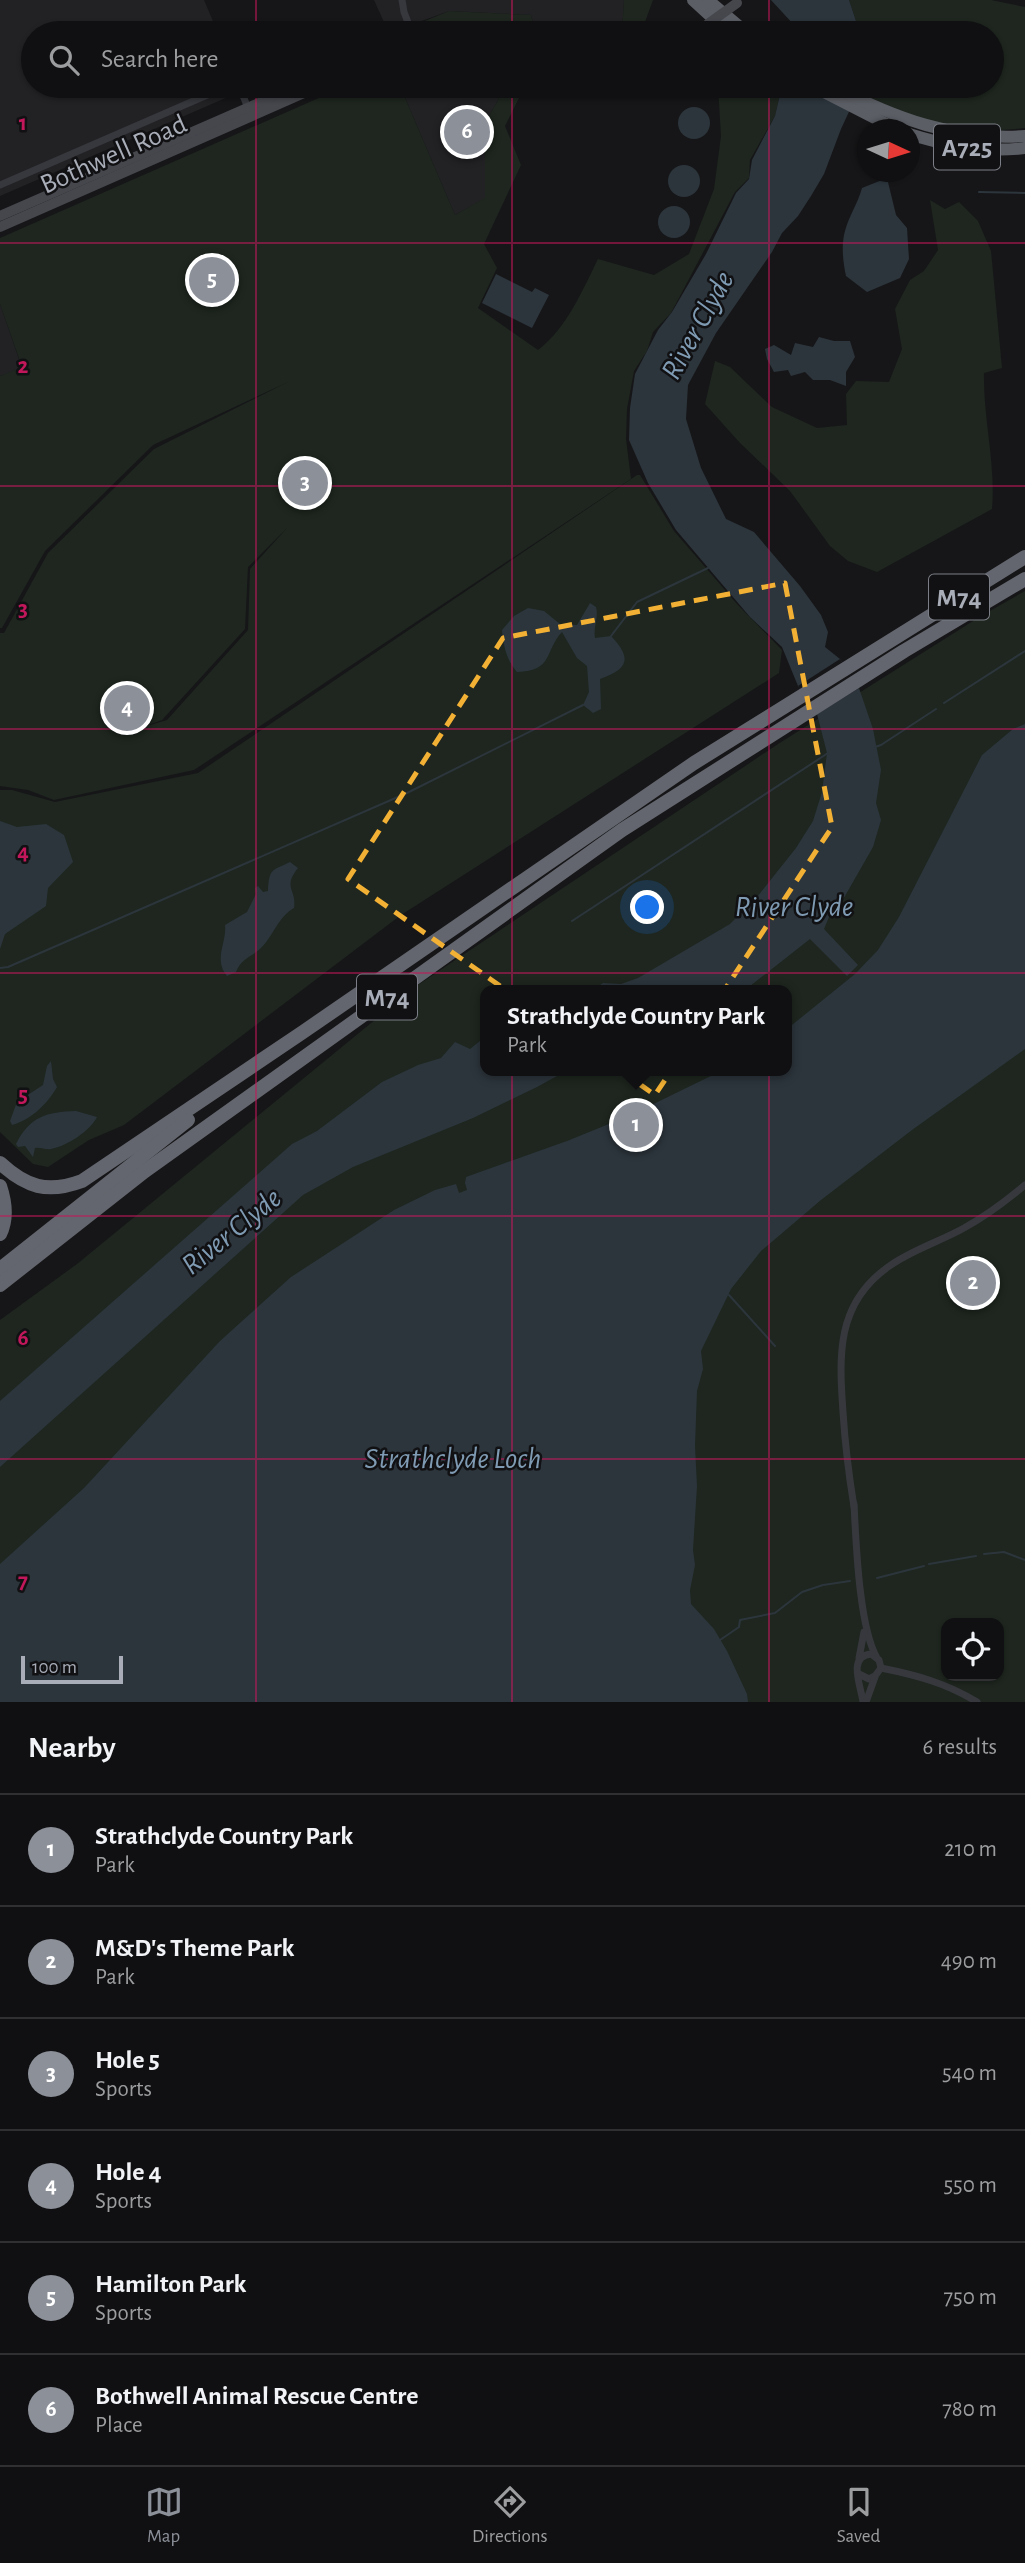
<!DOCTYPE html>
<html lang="en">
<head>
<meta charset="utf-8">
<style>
  :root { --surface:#101012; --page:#1e1e20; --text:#f1f3f6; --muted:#9c9d9f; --line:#303032; --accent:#8c9099 }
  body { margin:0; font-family:"Alegreya Sans",sans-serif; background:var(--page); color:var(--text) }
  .controls { position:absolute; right:21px; bottom:21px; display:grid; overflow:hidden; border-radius:14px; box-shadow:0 2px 5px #0004 }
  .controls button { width:63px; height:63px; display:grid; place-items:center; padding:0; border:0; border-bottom:2px solid var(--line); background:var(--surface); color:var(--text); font:35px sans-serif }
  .compass { position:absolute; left:857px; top:119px; width:63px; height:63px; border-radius:50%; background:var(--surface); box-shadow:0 2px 5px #0004; rotate:94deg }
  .scale { position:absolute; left:21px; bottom:18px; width:102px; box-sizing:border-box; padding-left:7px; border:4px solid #a8adb8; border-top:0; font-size:19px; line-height:24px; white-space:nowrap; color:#a8adb8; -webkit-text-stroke:5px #111113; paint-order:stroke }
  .you { position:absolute; left:648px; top:908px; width:24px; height:24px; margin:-18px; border:5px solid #fff; border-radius:50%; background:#1a73e8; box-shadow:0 0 0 10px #1a73e833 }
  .badge { display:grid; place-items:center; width:46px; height:46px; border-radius:50%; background:var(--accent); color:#fff; font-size:23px; font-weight:700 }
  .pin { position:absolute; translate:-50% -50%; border:4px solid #fff; box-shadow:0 2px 7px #0006 }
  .popup { position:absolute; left:480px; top:985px; width:312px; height:91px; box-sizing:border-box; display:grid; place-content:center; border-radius:14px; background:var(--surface); filter:drop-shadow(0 2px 5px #0005); font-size:23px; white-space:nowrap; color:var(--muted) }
  .popup b { font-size:26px; color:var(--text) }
  .popup::after { content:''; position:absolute; left:50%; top:100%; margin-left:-14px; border:14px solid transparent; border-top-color:var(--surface) }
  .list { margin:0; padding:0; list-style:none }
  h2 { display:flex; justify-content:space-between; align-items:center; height:91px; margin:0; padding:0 28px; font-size:30px }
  h2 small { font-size:23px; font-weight:400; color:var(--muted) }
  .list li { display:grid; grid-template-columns:46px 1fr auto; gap:21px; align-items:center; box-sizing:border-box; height:112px; padding:0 28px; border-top:2px solid var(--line) }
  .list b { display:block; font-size:26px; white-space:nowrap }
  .list p { margin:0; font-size:23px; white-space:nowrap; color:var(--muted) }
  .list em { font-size:23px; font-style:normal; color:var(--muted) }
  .icon { flex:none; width:38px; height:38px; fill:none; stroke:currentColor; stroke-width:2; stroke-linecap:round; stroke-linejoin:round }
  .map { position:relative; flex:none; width:1025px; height:1702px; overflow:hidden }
  .search { position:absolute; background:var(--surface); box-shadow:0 2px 5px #0004; left:21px; right:21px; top:21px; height:77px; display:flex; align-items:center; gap:18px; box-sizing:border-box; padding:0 24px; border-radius:38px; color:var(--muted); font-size:26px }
  .sheet { height:763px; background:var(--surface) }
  nav { display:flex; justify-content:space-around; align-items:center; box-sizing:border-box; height:98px; border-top:2px solid var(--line); background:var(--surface); font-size:19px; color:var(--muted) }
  nav a { display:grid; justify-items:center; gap:4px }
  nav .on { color:var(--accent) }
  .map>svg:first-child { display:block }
  .built { fill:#222225 }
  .green { fill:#1e261f; fill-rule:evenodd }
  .water { fill:#2c353c }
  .pier { fill:#161618 }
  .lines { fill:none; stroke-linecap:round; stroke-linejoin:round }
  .stream { stroke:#2c353c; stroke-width:2 }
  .minor { stroke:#37383d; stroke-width:7 }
  .secondary { stroke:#45474d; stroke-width:10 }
  .trunk { stroke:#5b5e65; stroke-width:12 }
  .motorway { stroke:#63666e; stroke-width:14 }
  .secondary-bridge { stroke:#45474d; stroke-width:10 }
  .marked { fill:none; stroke:#f2b134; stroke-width:5; stroke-dasharray:14 9; stroke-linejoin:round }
  .grid { fill:none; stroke:#c2185b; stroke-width:2; stroke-opacity:0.55 }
  .labels { text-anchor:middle; stroke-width:5; stroke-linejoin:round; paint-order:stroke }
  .shield { fill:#111113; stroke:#7b7e86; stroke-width:2 }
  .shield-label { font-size:26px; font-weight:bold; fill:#a8adb8 }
  .street-label { font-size:28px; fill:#a8adb8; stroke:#111113 }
  .water-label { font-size:30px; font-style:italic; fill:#7f9bb3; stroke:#111113 }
  .grid-label { font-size:23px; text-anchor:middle; font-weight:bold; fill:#c2185b; stroke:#111113; stroke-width:5; stroke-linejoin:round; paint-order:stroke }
</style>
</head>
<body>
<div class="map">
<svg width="1025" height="1702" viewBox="0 0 1025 1702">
  <rect width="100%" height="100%" fill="#161618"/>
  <!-- built -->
  <g class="built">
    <path d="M0,0H204L218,33H33V86H242L244,90L0,196Z"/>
    <path d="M374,0H624L622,33H599L543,27L533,23L531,15L449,11L389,33Z"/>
    <path d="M400,86H506L485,123L486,198L455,215Z"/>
    <path d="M0,304L22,368L0,376Z"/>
  </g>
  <!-- green -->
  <g class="green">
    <path d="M624,0H653L641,33H622Z"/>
    <path d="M849,0H991L1025,7V128C961,136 916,120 860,93L861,86H992V33H860Z"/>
    <path d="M449,11L531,15L533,23L531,27L497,21L426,27L420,23Z"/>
    <path d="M346,86H400L455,215L485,198V123L506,86H525L505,126L521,165L484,244L497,268L478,308L538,350C567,328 582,291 598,259L654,275L689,254L714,189L721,136L718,86H782L775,116L750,160L749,178L735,192L671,313L653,332L647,351L634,371L627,409L626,439L631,479L194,770L54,800L28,790L0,786V633H4L48,553L154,449L288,382L153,445L45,551L2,628H0V376L22,367L0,304V238ZM287,528L250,569L248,630L167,720L140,728L162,720L245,629L248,567Z"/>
    <path d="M930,200L945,209L959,202L978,221L991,251L1002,368L984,373C983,419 996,463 992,509L877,572L848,561L830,546L790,491L740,443L705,404L715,361L730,367L772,407L817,428L847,425L846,394L856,381L889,382L902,349L895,309L910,280L924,271L938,250Z"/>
    <path d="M637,475H640L674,531L737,604L782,650L779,673L401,915L124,1125L89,1140L48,1167L33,1164L0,1132V790H12L55,802L198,773Z"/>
    <path d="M1025,591V1702H0V1320L77,1264L415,987L778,744L981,616ZM486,990H786V1071H486ZM946,1623H999V1676H946Z"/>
  </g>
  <!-- water -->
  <g class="water">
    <path d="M771,0H849L860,33H797L795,26Z"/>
    <path d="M782,86H861L841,129L824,174L811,196L798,216L782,233L772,252L716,333L688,385L686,419L701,468L726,519L754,532L800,586L821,615L828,632L825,647L840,659L859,688L873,729L881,770L876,803L881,820L873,847L845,896L829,917L824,929L858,965L847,976L810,939L745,990H593L603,983L621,984L638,978L730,924L757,897L796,848L813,821L822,792L827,753L817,714L798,686L782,647L750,617L676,530L648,483L629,440L630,408L635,374L658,330L672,312L706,254L736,193L749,179L752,160L775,116Z"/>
    <circle cx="694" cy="123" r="16"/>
    <circle cx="684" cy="181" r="16"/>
    <path d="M887,178L896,215L907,228L909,259L900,278L867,292L846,276C843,262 841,245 845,231C849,216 858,203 862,188Z"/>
    <circle cx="674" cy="222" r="16"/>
    <path d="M496,274L532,292L535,288L549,295L532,328L482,303Z"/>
    <path d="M819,337L834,341H850L855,357L846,372V386L830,380H813L805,372L791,376L788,370L774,372L767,359L765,349L774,345L791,355L795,343L813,347Z"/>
    <path d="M590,603L596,607C599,617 593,627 595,638L611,636C632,658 629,669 600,679L601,709L593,713L583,705L589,692L587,666L577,658L562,632C544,651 554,671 517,672C507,661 503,645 502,630L514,616L528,608L544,611L560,624L577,625Z"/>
    <path d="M1025,724V1049L912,1130L821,1200L761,1251L731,1289L701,1351L703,1369L697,1391L695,1446L697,1486L693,1550L695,1565L690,1590L691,1604L714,1629L727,1651L747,1694L748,1702H0V1564L84,1488L220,1341L291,1277L394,1210L435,1190L456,1184L459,1193L467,1190L465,1183L466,1177L567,1141L631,1115L721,1071H786L787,1029L855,974L878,950L899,917L982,755L1013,729Z"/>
    <path d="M0,821L17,827L46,824L64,835L73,862L48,888L46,906L5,934L0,949Z"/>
    <path d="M290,862L298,868C282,888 297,889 294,908C278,917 274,935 261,948C252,957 241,958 236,972L227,976C213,959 227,943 225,925L247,912L256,894L255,888L258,886L263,892L268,891C269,868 272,871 290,862Z"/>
    <path d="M485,1037L486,1071H566L537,1087L473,1118L353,1167L303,1195L0,1467V1401L292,1144L317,1131L382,1082L418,1065L441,1058L455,1042L470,1049Z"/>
    <path d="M51,1061L53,1079L57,1087C48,1103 31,1120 12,1125L10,1121L17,1102L43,1085L47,1066Z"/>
    <path d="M76,1111L97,1117C90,1131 67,1146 51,1149C45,1150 41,1147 35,1148L33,1157L25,1146L18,1147L16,1144C30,1116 47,1112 76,1111Z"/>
  </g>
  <!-- pier -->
  <path class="pier" d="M840,659L859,688L817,714L798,686Z"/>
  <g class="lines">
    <!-- stream -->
    <g class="stream">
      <path d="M979,192L1025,193"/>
      <path d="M611,636L637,602L708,568"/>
      <path d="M944,703L1025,651"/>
      <path d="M875,747L881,745L936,709"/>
      <path d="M572,921L828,753"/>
      <path d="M0,968L8,967L407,793L583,705"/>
      <path d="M729,1295L775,1346"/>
      <path d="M984,1554L1004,1552L1025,1560"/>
      <path d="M929,1564L976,1556"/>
      <path d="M877,1578L924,1566"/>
      <path d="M720,1640L739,1627L740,1620L775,1613L802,1592L823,1585L850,1581"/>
    </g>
    <!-- minor -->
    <g class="minor">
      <path d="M402,0L404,12L412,33"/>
      <path d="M239,86L248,108"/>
      <path d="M0,185L228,86"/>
      <path d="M854,1504C856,1542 859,1627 877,1658"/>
      <path d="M854,1507C849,1476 845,1444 843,1412C839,1356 836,1304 888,1267C911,1250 939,1242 964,1228C986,1216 1006,1201 1025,1185"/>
      <path d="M859,1658L864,1632"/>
      <path d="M881,1668C916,1675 946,1683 977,1702"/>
      <path d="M859,1674L869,1679L875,1676L881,1668L879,1660L871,1654C847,1656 861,1686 863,1702"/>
      <path d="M866,1702L875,1677"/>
    </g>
    <!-- secondary -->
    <g class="secondary">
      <path d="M451,33H508"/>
      <path d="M687,33L705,26"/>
      <path d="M0,216L298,86"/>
      <path d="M0,227L320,86"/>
    </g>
    <!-- trunk -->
    <g class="trunk">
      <path d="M693,0L729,33"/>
      <path d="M708,0L747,33"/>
      <path d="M812,86L898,130"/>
      <path d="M833,86C894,118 955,141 1025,136"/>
      <path d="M909,134C947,146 986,153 1025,148"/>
    </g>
    <!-- motorway -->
    <g class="motorway">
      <path d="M0,1163C26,1187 47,1194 82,1181L303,1032L694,763L1025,557"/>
      <path d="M0,1186C5,1201 8,1218 0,1234"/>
      <path d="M0,1269L188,1120"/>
      <path d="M0,1285L145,1171L622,830L904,651L1025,579"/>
    </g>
    <!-- secondary-bridge -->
    <path class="secondary-bridge" d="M705,26L737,3"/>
  </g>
  <!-- marked area -->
  <path class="marked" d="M785,583L832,827L655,1095L348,879L503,638Z"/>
  <!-- grid -->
  <path class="grid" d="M256,0V33M512,0V33M769,0V33M256,86V1702M512,86V1702M769,86V1702M0,243H1025M0,486H1025M0,729H1025M0,973H1025M0,1216H1025M0,1459H1025"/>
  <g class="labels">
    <!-- shield labels -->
    <g class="shield">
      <rect x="934" y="124.5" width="66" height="45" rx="5"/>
      <rect x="929" y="574.5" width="60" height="45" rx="5"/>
      <rect x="357" y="974.5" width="60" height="45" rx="5"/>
    </g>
    <g class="shield-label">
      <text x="967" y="156">A725</text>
      <text x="959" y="606">M74</text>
      <text x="387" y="1006">M74</text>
    </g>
    <!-- street labels -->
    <g class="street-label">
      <text transform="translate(113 153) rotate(-24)" y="10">Bothwell Road</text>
    </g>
    <!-- water labels -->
    <g class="water-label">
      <text transform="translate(697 325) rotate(-61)" y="10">River Clyde</text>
      <text x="794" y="916">River Clyde</text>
      <text transform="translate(231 1231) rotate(-39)" y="10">River Clyde</text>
      <text x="453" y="1468">Strathclyde Loch</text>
    </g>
  </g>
  <g class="grid-label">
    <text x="23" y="130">1</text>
    <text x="23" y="373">2</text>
    <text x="23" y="616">3</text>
    <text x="23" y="859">4</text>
    <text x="23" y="1102">5</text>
    <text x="23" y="1345">6</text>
    <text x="23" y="1588">7</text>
  </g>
</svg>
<div class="controls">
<button><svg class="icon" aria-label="locate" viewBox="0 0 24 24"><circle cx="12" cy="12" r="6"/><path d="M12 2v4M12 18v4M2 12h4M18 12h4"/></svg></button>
</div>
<svg class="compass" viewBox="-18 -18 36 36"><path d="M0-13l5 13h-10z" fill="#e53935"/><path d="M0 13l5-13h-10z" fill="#9c9d9f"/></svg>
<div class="scale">100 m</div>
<div class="you"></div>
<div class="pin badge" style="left:636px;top:1125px">1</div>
<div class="popup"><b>Strathclyde Country Park</b>Park</div>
<div class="pin badge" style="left:973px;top:1283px">2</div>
<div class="pin badge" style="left:305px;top:483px">3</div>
<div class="pin badge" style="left:127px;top:708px">4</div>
<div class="pin badge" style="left:212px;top:280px">5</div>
<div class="pin badge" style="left:467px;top:132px">6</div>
<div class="search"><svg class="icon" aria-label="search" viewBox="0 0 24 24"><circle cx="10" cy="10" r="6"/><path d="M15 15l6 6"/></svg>Search here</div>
</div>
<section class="sheet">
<h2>Nearby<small>6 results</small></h2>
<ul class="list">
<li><span class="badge">1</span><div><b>Strathclyde Country Park</b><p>Park</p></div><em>210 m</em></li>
<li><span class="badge">2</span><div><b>M&amp;D's Theme Park</b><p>Park</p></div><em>490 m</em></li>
<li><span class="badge">3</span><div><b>Hole 5</b><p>Sports</p></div><em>540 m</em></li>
<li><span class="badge">4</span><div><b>Hole 4</b><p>Sports</p></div><em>550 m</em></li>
<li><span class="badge">5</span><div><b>Hamilton Park</b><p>Sports</p></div><em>750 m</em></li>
<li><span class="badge">6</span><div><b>Bothwell Animal Rescue Centre</b><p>Place</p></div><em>780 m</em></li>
</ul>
</section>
<nav>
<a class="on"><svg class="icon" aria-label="map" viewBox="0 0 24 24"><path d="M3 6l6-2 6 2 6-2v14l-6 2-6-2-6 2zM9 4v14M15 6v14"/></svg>Map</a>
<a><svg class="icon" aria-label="directions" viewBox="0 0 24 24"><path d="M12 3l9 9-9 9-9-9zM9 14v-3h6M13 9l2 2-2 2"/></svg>Directions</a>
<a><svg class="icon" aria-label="saved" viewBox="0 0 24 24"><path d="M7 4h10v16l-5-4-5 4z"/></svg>Saved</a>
</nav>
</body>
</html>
